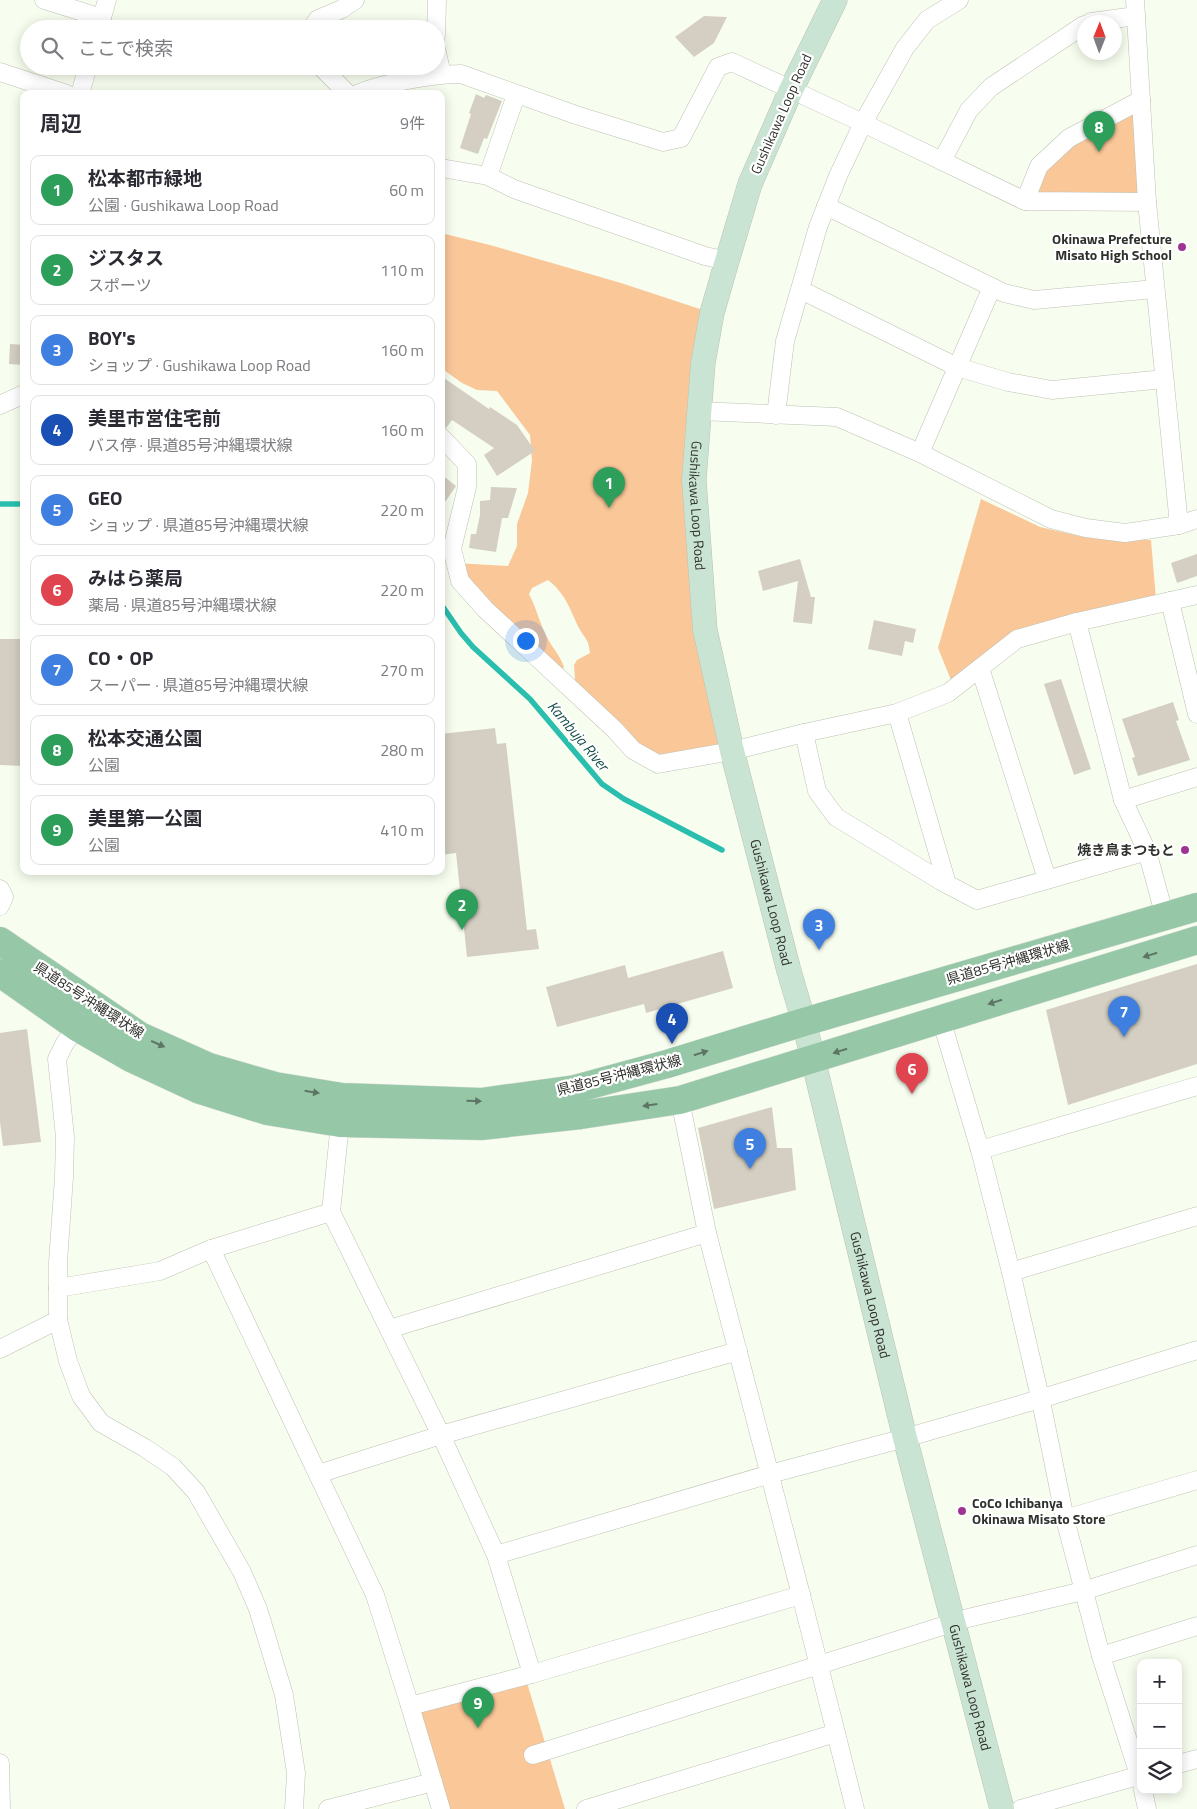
<!DOCTYPE html>
<html lang="ja">
<head>
<meta charset="utf-8">
<style>
  :root { --surface:#fff; --page:#f2f2f3; --text:#2b2b33; --muted:#7c7c81; --line:#e1e1e2; --accent:#9f3393 }
  body { margin:0; font-family:"Titillium Web","Noto Sans JP",sans-serif; background:var(--page); color:var(--text) }
  .controls { position:absolute; right:15px; bottom:15px; display:grid; overflow:hidden; border-radius:10px; box-shadow:0 2px 12px #0003 }
  .controls button { width:45px; height:45px; display:grid; place-items:center; padding:0; border:0; border-bottom:1px solid var(--line); background:var(--surface); color:var(--text); font:25px sans-serif }
  .compass { position:absolute; left:1077px; top:15px; width:45px; height:45px; border-radius:50%; background:var(--surface); box-shadow:0 2px 12px #0003; rotate:1deg }
  .you { position:absolute; left:525px; top:640px; width:18px; height:18px; margin:-12px; border:4px solid #fff; border-radius:50%; background:#1a73e8; box-shadow:0 0 0 8px #1a73e833 }
  .badge { display:grid; place-items:center; width:32px; height:32px; border-radius:50%; background:var(--accent); color:#fff; font-size:16px; font-weight:700 }
  .pin { position:absolute; translate:-50% -41px; filter:drop-shadow(0 1px 2px #0008) }
  .pin::after { content:''; position:absolute; top:26px; width:18px; height:15px; background:inherit; clip-path:polygon(0 0,100% 0,50% 100%) }
  .list { margin:0; padding:0; list-style:none }
  h2 { display:flex; justify-content:space-between; align-items:center; height:65px; margin:0; padding:0 20px; font-size:21px }
  h2 small { font-size:16px; font-weight:400; color:var(--muted) }
  .list li { display:grid; grid-template-columns:32px 1fr auto; gap:15px; align-items:center; box-sizing:border-box; height:70px; margin:0 10px 10px; padding:0 10px; border:1px solid var(--line); border-radius:10px }
  .list b { display:block; font-size:19px; white-space:nowrap }
  .list p { margin:0; font-size:16px; white-space:nowrap; color:var(--muted) }
  .list em { font-size:16px; font-style:normal; color:var(--muted) }
  .icon { flex:none; width:28px; height:28px; fill:none; stroke:currentColor; stroke-width:2; stroke-linecap:round; stroke-linejoin:round }
  .map { position:relative; flex:none; width:1197px; height:1809px; overflow:hidden }
  .search { position:absolute; background:var(--surface); box-shadow:0 2px 12px #0003; left:20px; top:20px; width:425px; height:55px; display:flex; align-items:center; gap:12px; box-sizing:border-box; padding:0 18px; border-radius:28px; color:var(--muted); font-size:19px }
  .panel { position:absolute; background:var(--surface); box-shadow:0 2px 12px #0003; left:20px; top:90px; width:425px; height:785px; border-radius:10px }
  .map>svg:first-child { display:block }
  .green { fill:#fac799 }
  .lines { fill:none; stroke-linecap:round; stroke-linejoin:round }
  .stream { stroke:#2abeae; stroke-width:5.5 }
  .building { fill:#d4cfc2 }
  .minor-casing { stroke:#bdc2b4; stroke-width:19 }
  .secondary-casing { stroke:#bdc2b4; stroke-width:25 }
  .primary-casing { stroke:#dededd; stroke-width:29 }
  .minor { stroke:#fff; stroke-width:18 }
  .secondary { stroke:#cae4d4; stroke-width:24 }
  .primary { stroke:#96c8a8; stroke-width:28 }
  .oneway { fill:#5d7564 }
  .poi-dot { fill:#9f3393; stroke:#fff; stroke-width:2 }
  .labels { text-anchor:middle; stroke-width:4.5; stroke-linejoin:round; paint-order:stroke }
  .street-label { font-size:14px; fill:#2f312c; stroke:#fff }
  .poi-label { font-size:14px; font-weight:bold; fill:#2f312c; stroke:#fff; text-anchor:end }
  .water-label { font-size:15px; font-style:italic; fill:#134e47; stroke:#fff }
</style>
</head>
<body>
<div class="map">
<svg width="1197" height="1809" viewBox="0 0 1197 1809">
  <rect width="100%" height="100%" fill="#f8feef"/>
  <!-- green -->
  <g class="green">
    <path d="M1141,100L1147,202L1025,201L1039,166Z"/>
    <path d="M441,233L490,245L621,283L712,313L694,480L732,751L658,764L576,694L574,665L577,660L590,653C588,637 586,641 579,628C570,610 566,594 548,580L532,588L529,594C537,609 540,625 548,639C553,649 560,655 564,667L557,676L455,563L508,566L517,546V524L528,493L532,460L530,435L497,391L477,390L462,383L441,368Z"/>
    <path d="M981,499L1040,527L1088,538L1151,540L1156,599L1016,630L951,680L938,648Z"/>
    <path d="M525,1676L565,1809H441L410,1706Z"/>
  </g>
  <g class="lines">
    <!-- stream -->
    <g class="stream">
      <path d="M0,504H24"/>
      <path d="M441,604L461,633L473,647L530,699L602,784L624,799L722,850"/>
    </g>
  </g>
  <!-- building -->
  <g class="building">
    <path d="M704,16L727,17L714,43L694,57L675,37Z"/>
    <path d="M476,94L484,98L486,95L502,101L487,139L484,138L478,154L460,148L471,114L469,113Z"/>
    <path d="M10,344L24,345L23,365L9,364Z"/>
    <path d="M441,376L489,409L490,407L517,425L535,451L497,476L484,455L494,448L452,420L446,428L441,427Z"/>
    <path d="M441,474L456,486L441,508Z"/>
    <path d="M491,487L517,488L508,518H502L496,552L469,548L471,534H476L480,515V501L490,500Z"/>
    <path d="M1197,554V576L1177,583L1171,563Z"/>
    <path d="M800,559L811,597H815L812,624L793,622L798,581L763,591L758,571Z"/>
    <path d="M874,620L916,629L913,643L905,641L902,656L868,649Z"/>
    <path d="M0,639H24V766L0,765Z"/>
    <path d="M1061,679L1091,769L1074,775L1044,684Z"/>
    <path d="M1173,702L1179,720L1176,721L1190,760L1138,776L1132,758L1135,757L1122,719Z"/>
    <path d="M495,728L497,744L506,743L527,930L536,929L539,949L467,957L456,853L441,855V734Z"/>
    <path d="M723,951L733,988L646,1013L644,1004L557,1027L546,987L625,965L628,978Z"/>
    <path d="M1197,964V1064L1068,1105L1046,1010Z"/>
    <path d="M27,1029L41,1142L3,1146L0,1122V1033Z"/>
    <path d="M772,1107L777,1148H792L796,1190L714,1209L698,1128Z"/>
  </g>
  <g class="lines">
    <!-- minor casing -->
    <g class="minor-casing">
      <g id="minor">
        <path d="M44,0L102,18"/>
        <path d="M1135,0L1147,202L1179,525"/>
        <path d="M1091,22L1136,16"/>
        <path d="M99,28L107,0"/>
        <path d="M311,29L318,19L342,9L355,0"/>
        <path d="M436,36L437,0"/>
        <path d="M436,49L442,74"/>
        <path d="M320,66L348,94"/>
        <path d="M0,72L67,94"/>
        <path d="M80,94L88,66"/>
        <path d="M357,94C383,83 432,74 461,74L576,115L663,142L681,138L718,67L732,62L863,123L1025,201L1147,202"/>
        <path d="M942,161L969,110L991,87L1084,25"/>
        <path d="M441,168L488,176L514,189L705,256L727,261"/>
        <path d="M488,176L516,95"/>
        <path d="M1025,201L1039,166L1069,138L1141,100"/>
        <path d="M826,206L1004,293L1034,300L1155,289"/>
        <path d="M801,290L957,367L1008,382L1052,390L1164,379"/>
        <path d="M0,405L24,394"/>
        <path d="M699,411L837,417L920,453L1051,519L1086,528L1125,533L1179,525L1197,519"/>
        <path d="M776,415L785,341L818,227L838,176L863,123L905,48L927,20L959,0"/>
        <path d="M441,437L467,464V487L452,549L460,581L485,609L614,729L633,750L658,764L732,751L804,733L897,713L948,693L1017,639L1077,622L1197,595"/>
        <path d="M920,453L992,287"/>
        <path d="M1170,601L1197,714"/>
        <path d="M1077,622L1123,800L1147,851L1165,917"/>
        <path d="M980,668L1047,879"/>
        <path d="M897,713L947,884"/>
        <path d="M804,733L817,791L836,817L941,881L977,900L1147,851"/>
        <path d="M1123,800L1197,777"/>
        <path d="M0,889L4,897L0,906"/>
        <path d="M941,1019L980,1150"/>
        <path d="M77,1027L65,1043L57,1059L65,1137L64,1177L58,1262V1320L68,1361L81,1396L101,1423L145,1448L173,1467L196,1492L242,1572L258,1609L284,1695L296,1773L294,1809"/>
        <path d="M680,1100L707,1233"/>
        <path d="M340,1123L331,1212L441,1435L496,1555L532,1674"/>
        <path d="M211,1249L375,1595L410,1706L532,1674L801,1595L707,1233L389,1329"/>
        <path d="M1011,1272L1197,1216"/>
        <path d="M58,1288L160,1271L211,1249L331,1212"/>
        <path d="M0,1349L58,1320"/>
        <path d="M318,1474L441,1435L738,1351"/>
        <path d="M1065,1519L1197,1480"/>
        <path d="M496,1555L770,1474L905,1438L1040,1399L1197,1350"/>
        <path d="M801,1595L836,1733"/>
        <path d="M1101,1656L1065,1519L1042,1406L1011,1272L980,1150L1197,1086"/>
        <path d="M410,1706L441,1809"/>
        <path d="M533,1755L968,1618L1083,1591L1197,1555"/>
        <path d="M0,1763L1,1809"/>
        <path d="M1178,1764L1197,1759"/>
        <path d="M1141,1781L1101,1656L1197,1626"/>
        <path d="M1143,1790L1147,1809"/>
        <path d="M328,1809L433,1782"/>
        <path d="M586,1809L836,1733L855,1809"/>
        <path d="M1021,1809L1141,1775"/>
      </g>
    </g>
    <!-- secondary casing -->
    <g class="secondary-casing">
      <g id="secondary">
        <path id="s1" d="M835,0L791,90L750,184L727,261L712,313L703,363L694,480L705,630L732,751L789,971L804,1022L905,1438L1002,1809"/>
      </g>
    </g>
    <!-- primary casing -->
    <g class="primary-casing">
      <g id="primary">
        <path d="M0,941L140,1036L209,1067L275,1086L342,1097L481,1102L575,1089L667,1064L804,1022L1197,907"/>
        <path d="M0,973L77,1027L131,1058L200,1090L267,1111L340,1123L481,1126L581,1115L680,1100L1197,940"/>
      </g>
    </g>
    <!-- minor -->
    <use href="#minor" class="minor"/>
    <!-- secondary -->
    <use href="#secondary" class="secondary"/>
    <!-- primary -->
    <use href="#primary" class="primary"/>
  </g>
  <!-- one-way arrows -->
  <defs><path id="oneway-solid" d="M-6-.8H1V-3.2L6.5 0L1 3.2V.8H-6Z" transform="scale(1.25)"/></defs>
  <g class="oneway">
    <use href="#oneway-solid" transform="translate(1150 955) rotate(163)"/>
    <use href="#oneway-solid" transform="translate(995 1002) rotate(163)"/>
    <use href="#oneway-solid" transform="translate(158 1044) rotate(24)"/>
    <use href="#oneway-solid" transform="translate(840 1051) rotate(162)"/>
    <use href="#oneway-solid" transform="translate(701 1053) rotate(-17)"/>
    <use href="#oneway-solid" transform="translate(312 1092) rotate(9)"/>
    <use href="#oneway-solid" transform="translate(474 1101) rotate(1)"/>
    <use href="#oneway-solid" transform="translate(650 1105) rotate(172)"/>
  </g>
  <!-- markers -->
  <g class="poi-dot">
    <circle cx="1182" cy="247" r="5"/>
    <circle cx="1185" cy="850" r="5"/>
    <circle cx="962" cy="1511" r="5"/>
  </g>
  <g class="labels">
    <!-- street labels -->
    <g class="street-label">
      <text transform="translate(781 114) rotate(-66)" y="5">Gushikawa Loop Road</text>
      <text dy="5" stroke="none"><textPath href="#s1" startOffset="531">Gushikawa Loop Road</textPath></text>
      <text dy="5" stroke="none"><textPath href="#s1" startOffset="936">Gushikawa Loop Road</textPath></text>
      <text transform="translate(1008 962) rotate(-16)" y="5">県道85号沖縄環状線</text>
      <text transform="translate(89 1000) rotate(33)" y="5">県道85号沖縄環状線</text>
      <text transform="translate(619 1075) rotate(-14)" y="5">県道85号沖縄環状線</text>
      <text dy="5" stroke="none"><textPath href="#s1" startOffset="1341">Gushikawa Loop Road</textPath></text>
      <text dy="5" stroke="none"><textPath href="#s1" startOffset="1746">Gushikawa Loop Road</textPath></text>
    </g>
    <!-- poi labels -->
    <g class="poi-label">
      <text x="1172" y="244">Okinawa Prefecture<tspan x="1172" dy="16">Misato High School</tspan></text>
      <text x="1175" y="855">焼き鳥まつもと</text>
      <text x="972" y="1508" text-anchor="start">CoCo Ichibanya<tspan x="972" dy="16">Okinawa Misato Store</tspan></text>
    </g>
    <!-- water labels -->
    <g class="water-label">
      <text transform="translate(578 736) rotate(50)" y="5">Kambuja River</text>
    </g>
  </g>
</svg>
<div class="controls">
<button>+</button>
<button>−</button>
<button><svg class="icon" aria-label="layers" viewBox="0 0 24 24"><path d="M12 4l9 5-9 5-9-5zM3 14l9 5 9-5"/></svg></button>
</div>
<svg class="compass" viewBox="-18 -18 36 36"><path d="M0-13l5 13h-10z" fill="#e53935"/><path d="M0 13l5-13h-10z" fill="#7c7c81"/></svg>
<div class="you"></div>
<div class="pin badge" style="left:609px;top:508px;background:#2e9e5b">1</div>
<div class="pin badge" style="left:462px;top:930px;background:#2e9e5b">2</div>
<div class="pin badge" style="left:819px;top:950px;background:#3f7fe0">3</div>
<div class="pin badge" style="left:672px;top:1044px;background:#1a4fb4">4</div>
<div class="pin badge" style="left:750px;top:1169px;background:#3f7fe0">5</div>
<div class="pin badge" style="left:912px;top:1094px;background:#e0444e">6</div>
<div class="pin badge" style="left:1124px;top:1037px;background:#3f7fe0">7</div>
<div class="pin badge" style="left:1099px;top:152px;background:#2e9e5b">8</div>
<div class="pin badge" style="left:478px;top:1728px;background:#2e9e5b">9</div>
<div class="search"><svg class="icon" aria-label="search" viewBox="0 0 24 24"><circle cx="10" cy="10" r="6"/><path d="M15 15l6 6"/></svg>ここで検索</div>
<section class="panel">
<h2>周辺<small>9件</small></h2>
<ul class="list">
<li><span class="badge" style="background:#2e9e5b">1</span><div><b>松本都市緑地</b><p>公園 · Gushikawa Loop Road</p></div><em>60 m</em></li>
<li><span class="badge" style="background:#2e9e5b">2</span><div><b>ジスタス</b><p>スポーツ</p></div><em>110 m</em></li>
<li><span class="badge" style="background:#3f7fe0">3</span><div><b>BOY's</b><p>ショップ · Gushikawa Loop Road</p></div><em>160 m</em></li>
<li><span class="badge" style="background:#1a4fb4">4</span><div><b>美里市営住宅前</b><p>バス停 · 県道85号沖縄環状線</p></div><em>160 m</em></li>
<li><span class="badge" style="background:#3f7fe0">5</span><div><b>GEO</b><p>ショップ · 県道85号沖縄環状線</p></div><em>220 m</em></li>
<li><span class="badge" style="background:#e0444e">6</span><div><b>みはら薬局</b><p>薬局 · 県道85号沖縄環状線</p></div><em>220 m</em></li>
<li><span class="badge" style="background:#3f7fe0">7</span><div><b>CO・OP</b><p>スーパー · 県道85号沖縄環状線</p></div><em>270 m</em></li>
<li><span class="badge" style="background:#2e9e5b">8</span><div><b>松本交通公園</b><p>公園</p></div><em>280 m</em></li>
<li><span class="badge" style="background:#2e9e5b">9</span><div><b>美里第一公園</b><p>公園</p></div><em>410 m</em></li>
</ul>
</section>
</div>
</body>
</html>
